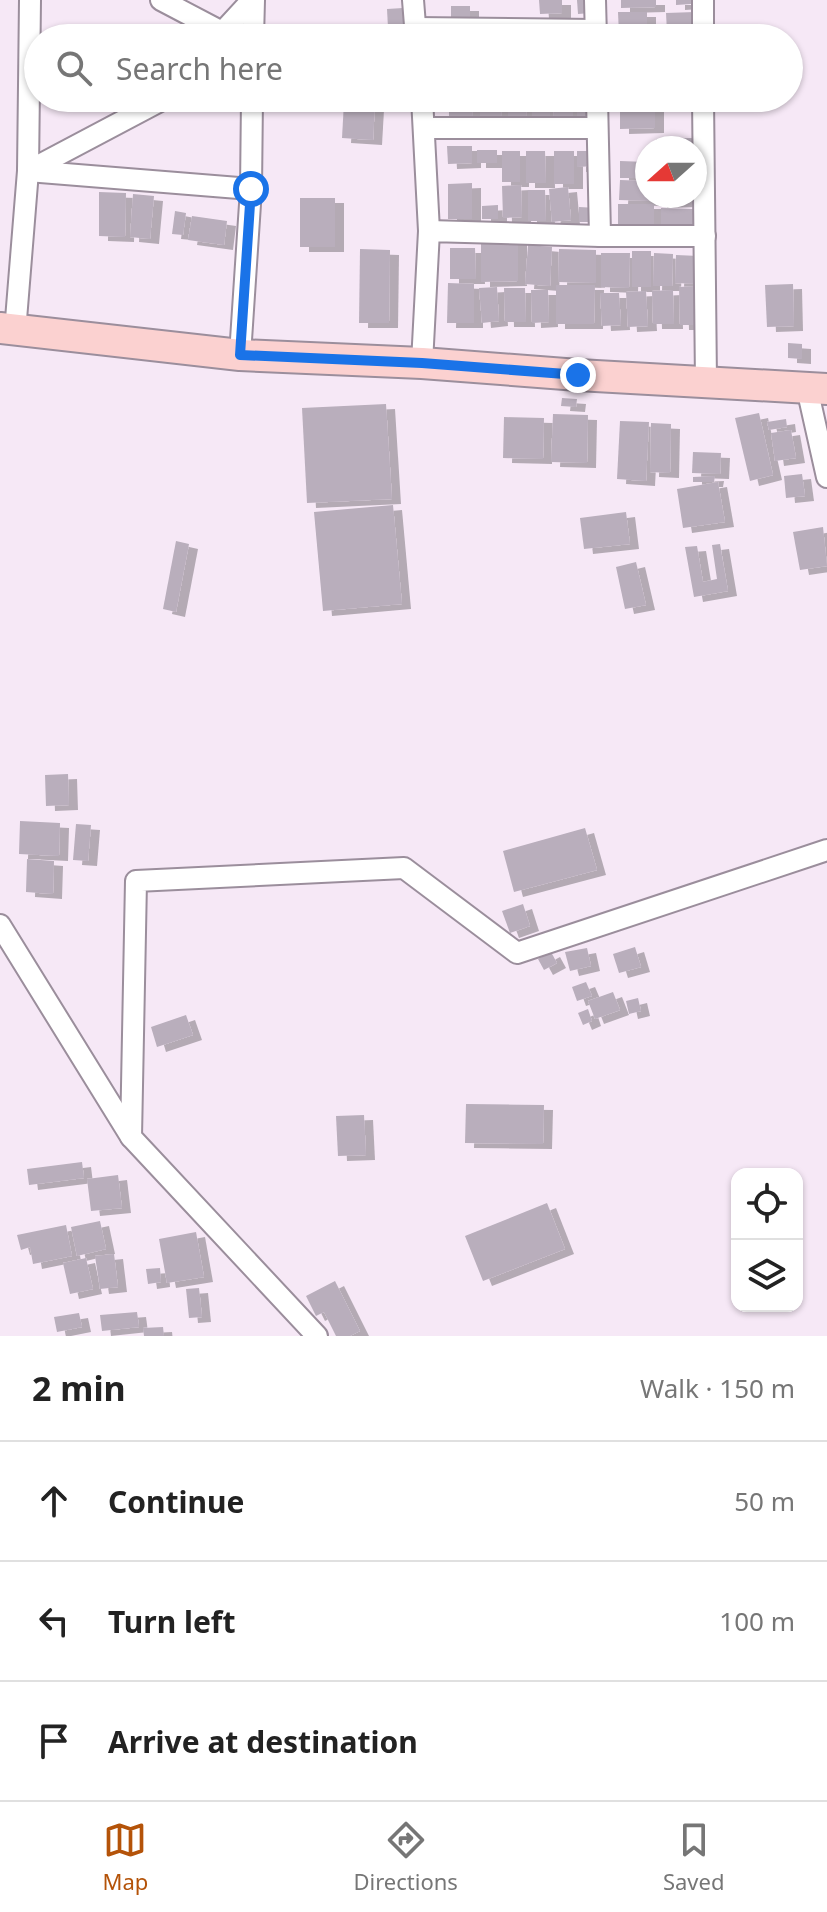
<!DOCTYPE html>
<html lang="en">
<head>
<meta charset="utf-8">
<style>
  :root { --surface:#fff; --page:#f6f6f6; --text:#222; --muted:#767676; --line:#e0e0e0; --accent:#b45309 }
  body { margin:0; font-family:"Noto Sans",sans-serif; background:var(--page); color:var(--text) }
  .controls { position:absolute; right:24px; bottom:24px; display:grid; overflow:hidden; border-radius:16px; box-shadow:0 2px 6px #0004 }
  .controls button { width:72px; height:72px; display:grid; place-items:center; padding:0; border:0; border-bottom:2px solid var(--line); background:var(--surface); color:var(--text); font:40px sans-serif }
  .compass { position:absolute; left:635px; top:136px; width:72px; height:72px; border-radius:50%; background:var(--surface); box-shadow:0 2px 6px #0004; rotate:249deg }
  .stop { position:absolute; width:24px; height:24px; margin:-18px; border:6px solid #1a73e8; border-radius:50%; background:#fff }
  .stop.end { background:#1a73e8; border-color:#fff; box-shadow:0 2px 8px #0008 }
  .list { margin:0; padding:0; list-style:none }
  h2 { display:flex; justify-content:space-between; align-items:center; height:104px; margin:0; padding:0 32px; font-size:34px }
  h2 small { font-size:26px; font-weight:400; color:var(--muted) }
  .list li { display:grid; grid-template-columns:52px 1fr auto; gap:24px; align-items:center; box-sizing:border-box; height:120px; padding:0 32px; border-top:2px solid var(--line) }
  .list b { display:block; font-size:30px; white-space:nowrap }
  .list em { font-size:26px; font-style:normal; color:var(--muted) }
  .icon { flex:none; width:44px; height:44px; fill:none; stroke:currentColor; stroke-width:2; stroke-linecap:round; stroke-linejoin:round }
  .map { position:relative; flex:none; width:827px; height:1336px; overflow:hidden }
  .search { position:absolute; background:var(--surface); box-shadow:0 2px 6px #0004; left:24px; right:24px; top:24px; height:88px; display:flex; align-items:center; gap:20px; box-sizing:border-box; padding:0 28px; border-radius:44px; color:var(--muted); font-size:30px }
  .sheet { height:464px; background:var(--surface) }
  nav { display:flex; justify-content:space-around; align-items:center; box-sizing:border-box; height:112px; border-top:2px solid var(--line); background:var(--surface); font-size:22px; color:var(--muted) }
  nav a { display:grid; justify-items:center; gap:4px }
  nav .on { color:var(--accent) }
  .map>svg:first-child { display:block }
  .building { fill:#b9aebc; filter:url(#shadow) }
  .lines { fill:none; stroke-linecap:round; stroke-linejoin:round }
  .minor-casing { stroke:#9b8e9c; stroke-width:24 }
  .secondary-casing { stroke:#9b8e9c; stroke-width:34 }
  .minor { stroke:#fff; stroke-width:20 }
  .secondary { stroke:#fbd1d0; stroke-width:30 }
  .route { stroke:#1a73e8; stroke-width:10 }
</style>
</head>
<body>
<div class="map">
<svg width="827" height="1336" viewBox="0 0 827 1336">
  <defs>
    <filter id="shadow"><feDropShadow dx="9" dy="5" stdDeviation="0" flood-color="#0004"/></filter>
  </defs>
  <rect width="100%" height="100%" fill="#f6e8f6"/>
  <!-- building -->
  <g class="building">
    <path d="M539,0H562V13L540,14Z"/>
    <path d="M577,0H590L591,13L578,14Z"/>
    <path d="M621,0H656V7L621,8Z"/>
    <path d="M676,0H691V4L676,5Z"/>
    <path d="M451,6H470V20L451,19Z"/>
    <path d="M403,8V28H388L387,9Z"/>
    <path d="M618,12H647V35H619Z"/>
    <path d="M695,12L696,30L667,32L666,13Z"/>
    <path d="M290,32L315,33V38H290Z"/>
    <rect x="374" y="35" width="33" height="3"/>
    <path d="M449,98H472L473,119L449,120Z"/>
    <path d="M480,98H501L502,119H480Z"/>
    <path d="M508,98H526L527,120H508Z"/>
    <rect x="532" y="98" width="18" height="22"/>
    <path d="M554,98H573V121L553,120Z"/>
    <path d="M577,98H595L594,121L577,120Z"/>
    <path d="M620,98H654L655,105H620Z"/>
    <path d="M344,102L375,105L373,140L342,138Z"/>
    <path d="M620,107H655V128L620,129Z"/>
    <path d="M692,138L693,148H656V139Z"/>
    <path d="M447,146H472V163L448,164Z"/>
    <rect x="477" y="150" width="20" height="13"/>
    <rect x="502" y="151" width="18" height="31"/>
    <path d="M526,151H545L546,183H526Z"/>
    <rect x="554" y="151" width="20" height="33"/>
    <path d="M577,151H595V166L577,167Z"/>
    <path d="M620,161L647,162V178H620Z"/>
    <path d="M620,180L647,181V196H653V201L619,200Z"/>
    <path d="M472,183V219H448V184Z"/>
    <path d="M521,185L522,217L503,218L502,186Z"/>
    <path d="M568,187L571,220L552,222L549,189Z"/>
    <path d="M528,190H545L546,221H528Z"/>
    <path d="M99,192L126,193L125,237L99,236Z"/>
    <path d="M133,194L154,196L150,239L130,237Z"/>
    <path d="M658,196H690V202L658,203Z"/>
    <rect x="300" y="198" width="35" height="49"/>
    <rect x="618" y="204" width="36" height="24"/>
    <path d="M498,205V219H482V206Z"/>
    <path d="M579,207L597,208L596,222H579Z"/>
    <path d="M661,208L694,209L693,232L661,231Z"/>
    <path d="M175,211L186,213L183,235L172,234Z"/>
    <path d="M192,216L227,221L224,245L188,240Z"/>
    <path d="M481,239H518V281L481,282Z"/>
    <path d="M528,245L552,247L550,286L525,284Z"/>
    <path d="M450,248H475L476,279H450Z"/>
    <path d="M360,249L390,250L389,323H359Z"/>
    <path d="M559,249L596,250V283L558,282Z"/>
    <rect x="632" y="251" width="19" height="36"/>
    <path d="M601,253H630L629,288L601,287Z"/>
    <path d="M654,253L673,254L672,286H653Z"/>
    <path d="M676,255L699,256L698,284L675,283Z"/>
    <path d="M448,283L474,284V323H447Z"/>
    <path d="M793,284L794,326L767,327L765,285Z"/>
    <path d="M556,285H595L594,324H556Z"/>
    <path d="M698,286L699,325H680L679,287Z"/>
    <path d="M497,287L499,321L482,323L479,288Z"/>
    <path d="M504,288H525L526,322H505Z"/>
    <path d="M531,290H548L549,322L532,323Z"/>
    <path d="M673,290L674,324H653L652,291Z"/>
    <path d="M646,291L648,326L628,327L626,292Z"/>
    <path d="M600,293H619L621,325L602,326Z"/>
    <path d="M788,343L802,344V359L788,358Z"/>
    <path d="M562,398L577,399L576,407L561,406Z"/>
    <path d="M386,404L392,499L307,503L302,408Z"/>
    <path d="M759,413L773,475L750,481L735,418Z"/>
    <path d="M553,414L588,415L587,463L551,462Z"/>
    <path d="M504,417L544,418L543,459L503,458Z"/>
    <path d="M786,419L787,427L769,430L767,422Z"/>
    <path d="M620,421L649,422L646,481L617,479Z"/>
    <path d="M651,423L671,424L670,473L650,472Z"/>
    <path d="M791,430L796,458L775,461L771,433Z"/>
    <path d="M693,452L721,453L720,474L692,473Z"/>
    <path d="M802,474L805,496L786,498L784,476Z"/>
    <path d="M715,476L714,482H693V477Z"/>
    <path d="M718,482L725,522L683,528L677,489Z"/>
    <path d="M393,505L402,604L323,611L314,512Z"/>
    <path d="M626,512L630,544L584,549L580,518Z"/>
    <path d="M823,527L827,566L800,570L793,532Z"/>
    <path d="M176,541L189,544L176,612L163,609Z"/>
    <path d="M720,544L728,591L694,597L685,547L697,546L703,582L717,579L712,545Z"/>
    <path d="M636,562L646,605L625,609L616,567Z"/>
    <path d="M68,774L69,805L46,806L45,775Z"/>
    <path d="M20,821L60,823L59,856L19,854Z"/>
    <path d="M76,824L91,825L88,861L73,860Z"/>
    <path d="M585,828L597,870L514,892L503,851Z"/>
    <path d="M27,859L54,861L53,894L26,892Z"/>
    <path d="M523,904L530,926L510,933L502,911Z"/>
    <path d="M635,947L641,967L619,973L613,954Z"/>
    <path d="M587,948L591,966L570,971L565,952Z"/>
    <path d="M551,952L557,963L544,970L538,959Z"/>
    <path d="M586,982L592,996L577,1001L572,987Z"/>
    <path d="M613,992L620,1010L595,1019L588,1001Z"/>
    <path d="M638,998L641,1011L629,1014L626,1001Z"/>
    <path d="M588,1009L592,1021L583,1025L578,1013Z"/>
    <path d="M186,1015L193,1035L157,1047L151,1027Z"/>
    <path d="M466,1104L544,1105L543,1144L465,1143Z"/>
    <path d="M364,1115L366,1155L338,1156L336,1116Z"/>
    <path d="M82,1162L84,1178L29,1185L27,1169Z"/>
    <path d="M118,1175L122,1208L91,1211L87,1179Z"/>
    <path d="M547,1203L565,1249L483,1281L465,1236Z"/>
    <path d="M100,1221L106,1249L77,1256L71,1227Z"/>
    <path d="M66,1225L72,1256L33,1264L30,1247L21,1250L17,1235Z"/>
    <path d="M196,1232L204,1277L167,1283L159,1239Z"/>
    <path d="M114,1254L118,1287L100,1289L95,1256Z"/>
    <path d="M86,1258L93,1289L70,1294L63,1263Z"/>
    <path d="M160,1268L161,1282L148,1284L146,1269Z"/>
    <path d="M335,1281L360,1331L350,1336H336L324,1312L316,1316L306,1296Z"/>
    <path d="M199,1288L202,1317L189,1318L186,1289Z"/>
    <path d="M137,1312L139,1327L102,1331L100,1315Z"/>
    <path d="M79,1313L82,1327L57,1332L54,1317Z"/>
    <path d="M163,1327L164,1336H144L143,1328Z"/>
  </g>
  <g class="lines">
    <!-- minor casing -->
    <g class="minor-casing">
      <g id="minor">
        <path d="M30,0L28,171L251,189"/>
        <path d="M161,0L222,32"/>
        <path d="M413,0L416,38"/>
        <path d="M595,0L596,38"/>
        <path d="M703,0V38"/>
        <path d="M415,28L595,30"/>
        <path d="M217,38L252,0"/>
        <path d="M253,38L254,0"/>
        <path d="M422,98L429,231"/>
        <path d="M597,98L600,236H705"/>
        <path d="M703,98L706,382"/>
        <path d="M425,128H597"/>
        <path d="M15,332L28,171L166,98"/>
        <path d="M240,355L251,189L252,98"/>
        <path d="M422,363L429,231L600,236"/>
        <path d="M807,388L827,477"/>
        <path d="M0,925L131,1137"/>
        <path d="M317,1336L131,1137L136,881L404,868L517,953L827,850"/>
      </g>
    </g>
    <!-- secondary casing -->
    <g class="secondary-casing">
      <path id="secondary" d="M0,328L240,355L422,363L578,375L827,389"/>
    </g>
    <!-- minor -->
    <use href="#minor" class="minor"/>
    <!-- secondary -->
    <use href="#secondary" class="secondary"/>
  </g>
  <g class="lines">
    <!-- route -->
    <path class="route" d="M251,189L240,355L422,363L578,375"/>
  </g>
</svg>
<div class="controls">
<button><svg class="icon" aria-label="locate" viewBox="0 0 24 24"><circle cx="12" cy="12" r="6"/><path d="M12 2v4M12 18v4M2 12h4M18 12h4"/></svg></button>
<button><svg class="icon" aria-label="layers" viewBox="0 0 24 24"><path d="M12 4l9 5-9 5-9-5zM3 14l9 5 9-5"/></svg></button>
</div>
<svg class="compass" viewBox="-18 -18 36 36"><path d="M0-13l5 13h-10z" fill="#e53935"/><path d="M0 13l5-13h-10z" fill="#767676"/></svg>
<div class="stop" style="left:251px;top:189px"></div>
<div class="stop end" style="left:578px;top:375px"></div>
<div class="search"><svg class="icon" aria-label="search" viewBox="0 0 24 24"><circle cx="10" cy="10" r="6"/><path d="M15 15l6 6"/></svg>Search here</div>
</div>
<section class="sheet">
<h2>2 min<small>Walk · 150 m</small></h2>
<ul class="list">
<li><svg class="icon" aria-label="ahead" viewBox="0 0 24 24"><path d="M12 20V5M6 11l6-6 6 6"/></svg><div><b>Continue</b></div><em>50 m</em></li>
<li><svg class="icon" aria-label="left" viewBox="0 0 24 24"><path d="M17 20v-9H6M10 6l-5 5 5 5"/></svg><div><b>Turn left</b></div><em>100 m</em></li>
<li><svg class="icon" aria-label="arrive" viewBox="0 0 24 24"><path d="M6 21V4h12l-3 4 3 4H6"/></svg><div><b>Arrive at destination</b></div></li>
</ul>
</section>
<nav>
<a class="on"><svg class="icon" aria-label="map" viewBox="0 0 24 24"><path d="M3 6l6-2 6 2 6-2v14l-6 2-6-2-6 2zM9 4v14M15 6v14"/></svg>Map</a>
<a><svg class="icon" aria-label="directions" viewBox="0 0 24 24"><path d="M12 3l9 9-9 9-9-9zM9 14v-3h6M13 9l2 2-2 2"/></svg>Directions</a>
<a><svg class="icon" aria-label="saved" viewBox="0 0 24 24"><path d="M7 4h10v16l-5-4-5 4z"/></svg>Saved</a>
</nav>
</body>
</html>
